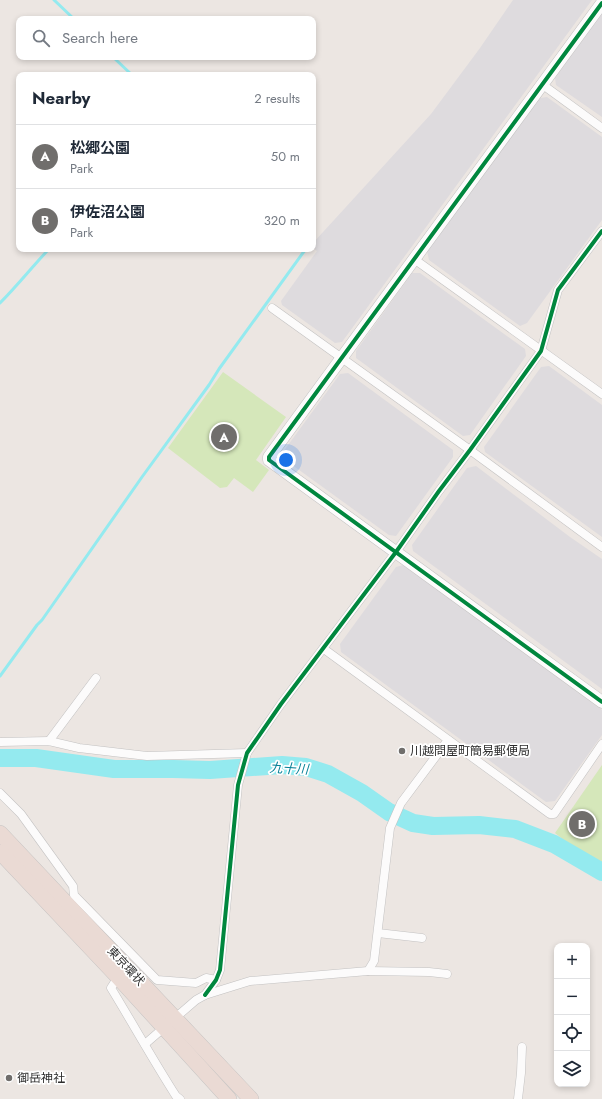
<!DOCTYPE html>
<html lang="en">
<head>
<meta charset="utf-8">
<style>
  :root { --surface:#fff; --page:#f2f2f3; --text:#1f2937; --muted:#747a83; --line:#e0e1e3; --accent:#706e6c }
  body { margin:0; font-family:Jost,"Noto Sans JP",sans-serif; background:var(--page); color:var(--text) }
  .controls { position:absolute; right:12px; bottom:12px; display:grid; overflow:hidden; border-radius:8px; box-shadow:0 2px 6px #0003 }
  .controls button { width:36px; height:36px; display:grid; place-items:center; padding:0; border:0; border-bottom:1px solid var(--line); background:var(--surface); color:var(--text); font:20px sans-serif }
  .you { position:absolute; left:286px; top:460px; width:14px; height:14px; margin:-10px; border:3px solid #fff; border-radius:50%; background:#1a73e8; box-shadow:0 0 0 6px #1a73e833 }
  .badge { display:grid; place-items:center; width:26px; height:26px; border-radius:50%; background:var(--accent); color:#fff; font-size:13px; font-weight:700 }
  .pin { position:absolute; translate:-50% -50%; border:2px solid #fff; box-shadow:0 1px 4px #0006 }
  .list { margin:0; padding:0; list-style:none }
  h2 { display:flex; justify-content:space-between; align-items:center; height:52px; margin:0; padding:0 16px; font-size:17px }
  h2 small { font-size:13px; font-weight:400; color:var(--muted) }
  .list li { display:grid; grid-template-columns:26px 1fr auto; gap:12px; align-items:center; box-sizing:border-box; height:64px; padding:0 16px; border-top:1px solid var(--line) }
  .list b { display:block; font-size:15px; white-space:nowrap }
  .list p { margin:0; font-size:13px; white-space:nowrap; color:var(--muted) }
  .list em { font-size:13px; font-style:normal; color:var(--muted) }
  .icon { flex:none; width:22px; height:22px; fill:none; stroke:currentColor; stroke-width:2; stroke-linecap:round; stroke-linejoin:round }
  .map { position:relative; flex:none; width:602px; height:1099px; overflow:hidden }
  .search { position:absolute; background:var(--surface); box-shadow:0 2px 6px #0003; left:16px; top:16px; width:300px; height:44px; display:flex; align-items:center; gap:10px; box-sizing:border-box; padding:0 14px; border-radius:8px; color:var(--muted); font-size:15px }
  .panel { position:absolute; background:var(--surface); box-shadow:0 2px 6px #0003; left:16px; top:72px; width:300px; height:180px; border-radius:8px }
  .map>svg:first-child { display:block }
  .industrial { fill:#dedbde }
  .green { fill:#d5e7ba }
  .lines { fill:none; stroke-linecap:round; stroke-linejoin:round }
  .stream { stroke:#94eaef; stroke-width:3 }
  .river { stroke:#94eaef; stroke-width:18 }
  .street-casing { stroke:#c3c2c2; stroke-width:9 }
  .secondary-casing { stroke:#c3c2c2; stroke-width:13 }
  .highway-casing { stroke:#c6c4c3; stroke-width:16 }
  .street { stroke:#fcfbfb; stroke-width:8 }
  .secondary { stroke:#fcfbfb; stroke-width:12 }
  .highway { stroke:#eadad4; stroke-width:15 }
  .cycleway-casing { stroke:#fff; stroke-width:6 }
  .cycleway { stroke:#00873e; stroke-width:4 }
  .poi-dot { fill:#706e6c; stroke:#fff; stroke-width:1.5 }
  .labels { text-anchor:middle; stroke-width:3.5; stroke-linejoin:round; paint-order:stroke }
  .poi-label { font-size:12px; fill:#2d2d2d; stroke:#fff; text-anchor:start }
  .street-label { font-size:12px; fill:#2d2d2d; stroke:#fff }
  .water-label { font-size:13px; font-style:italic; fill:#088298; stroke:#fff }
</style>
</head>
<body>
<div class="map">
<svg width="602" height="1099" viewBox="0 0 602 1099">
  <rect width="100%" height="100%" fill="#ece6e2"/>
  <!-- industrial -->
  <g class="industrial">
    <path d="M513,0H592L342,342L335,343L282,305L281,301L317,251L313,248V243L431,114L480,48Z"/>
    <path d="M602,13V117L556,85L555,78Z"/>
    <path d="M547,97L602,137V220L527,323L520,326L429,260L427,251L540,98Z"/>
    <path d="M412,273H420L525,349L526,356L470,435L463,436L356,358V351Z"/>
    <path d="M549,366L602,405V537L485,452L484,447L541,367Z"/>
    <path d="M348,373L453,450V457L396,536L389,535L284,459L283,452L340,374Z"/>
    <path d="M476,466L570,537L602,559V689L413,551L412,545L467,468Z"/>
    <path d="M403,565L602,710V735L555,801L546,802L341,652L340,644L396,567Z"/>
  </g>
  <!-- green -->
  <g class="green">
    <path d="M223,372L286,417L256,460L269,470L253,492L234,478L227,487L220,488L168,448Z"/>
    <path d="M602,765V867L596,866L555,833Z"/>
  </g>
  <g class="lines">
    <!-- stream -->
    <g class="stream">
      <path d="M54,0L74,19"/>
      <path d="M113,57L132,75"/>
      <path d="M0,303C17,286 32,267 49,249"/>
      <path d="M0,676L37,625L42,620L142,477L209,385L219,369L305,250L304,249"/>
    </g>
    <!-- river -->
    <path class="river" d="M0,758H36L114,769H173L210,770L282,765L306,767L328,774L362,793L389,812L413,823L433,826L479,825L515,829L554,844L602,872"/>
    <!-- street casing -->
    <g class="street-casing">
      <g id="street">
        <path d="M543,85L602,128"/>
        <path d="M414,259L602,394"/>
        <path d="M272,308L470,450L602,547"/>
        <path d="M324,649L550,814H554L602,744"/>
        <path d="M49,741L96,678"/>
        <path d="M0,742L49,741L79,748L147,756L247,753"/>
        <path d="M0,793L21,814L73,886L74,895L157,980L196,983L206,978L216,980"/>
        <path d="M378,933L422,938"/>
        <path d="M368,971L429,972L447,974"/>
        <path d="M118,977L111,988C133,1024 153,1060 176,1096L180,1099"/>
        <path d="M205,995L216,980L220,970L238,785L247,753L281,704L396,552L439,491L470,450L541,351L558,290L602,231"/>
        <path d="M145,1044L196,1000L205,995L250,981L368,971L374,961L390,828L401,803L448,740"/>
        <path d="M518,1099L521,1073L522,1047"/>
      </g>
    </g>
    <!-- secondary casing -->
    <g class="secondary-casing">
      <path id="secondary" d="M602,3L269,457V460L602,702"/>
    </g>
    <!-- highway casing -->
    <g class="highway-casing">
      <g id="highway">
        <path d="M0,833L251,1099"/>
        <path d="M0,852L118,977L229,1099"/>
      </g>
    </g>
    <!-- street -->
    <use href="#street" class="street"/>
    <!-- secondary -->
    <use href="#secondary" class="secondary"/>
    <!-- highway -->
    <use href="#highway" class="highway"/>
    <!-- cycleway casing -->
    <g class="cycleway-casing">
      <g id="cycleway">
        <path d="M602,3L269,457V460L602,702"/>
        <path d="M205,995L216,980L220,970L238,785L247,753L281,704L396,552L439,491L470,450L541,351L558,290L602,231"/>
      </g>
    </g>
    <!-- cycleway -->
    <use href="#cycleway" class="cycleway"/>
  </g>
  <!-- markers -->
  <g class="poi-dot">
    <circle cx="402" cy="751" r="4"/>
    <circle cx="9" cy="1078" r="4"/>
  </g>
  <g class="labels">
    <!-- poi labels -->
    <g class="poi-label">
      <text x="410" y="755">川越問屋町簡易郵便局</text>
      <text x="17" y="1082">御岳神社</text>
    </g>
    <!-- street labels -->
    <g class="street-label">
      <text transform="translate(126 966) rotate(47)" y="4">東京環状</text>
    </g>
    <!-- water labels -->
    <g class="water-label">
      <text transform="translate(289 768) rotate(3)" y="5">九十川</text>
    </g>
  </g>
</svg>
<div class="controls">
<button>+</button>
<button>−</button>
<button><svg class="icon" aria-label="locate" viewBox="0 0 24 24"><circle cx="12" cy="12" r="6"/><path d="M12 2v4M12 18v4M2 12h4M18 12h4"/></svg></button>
<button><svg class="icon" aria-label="layers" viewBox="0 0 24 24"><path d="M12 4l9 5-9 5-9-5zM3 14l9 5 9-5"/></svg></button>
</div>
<div class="you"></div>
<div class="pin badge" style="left:224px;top:437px">A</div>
<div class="pin badge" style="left:582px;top:824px">B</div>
<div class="search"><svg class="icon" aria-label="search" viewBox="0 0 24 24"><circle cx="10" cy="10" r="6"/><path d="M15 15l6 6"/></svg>Search here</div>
<section class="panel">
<h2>Nearby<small>2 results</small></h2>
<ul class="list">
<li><span class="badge">A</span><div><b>松郷公園</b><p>Park</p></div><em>50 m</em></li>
<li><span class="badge">B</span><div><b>伊佐沼公園</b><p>Park</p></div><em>320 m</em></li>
</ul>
</section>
</div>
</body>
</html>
